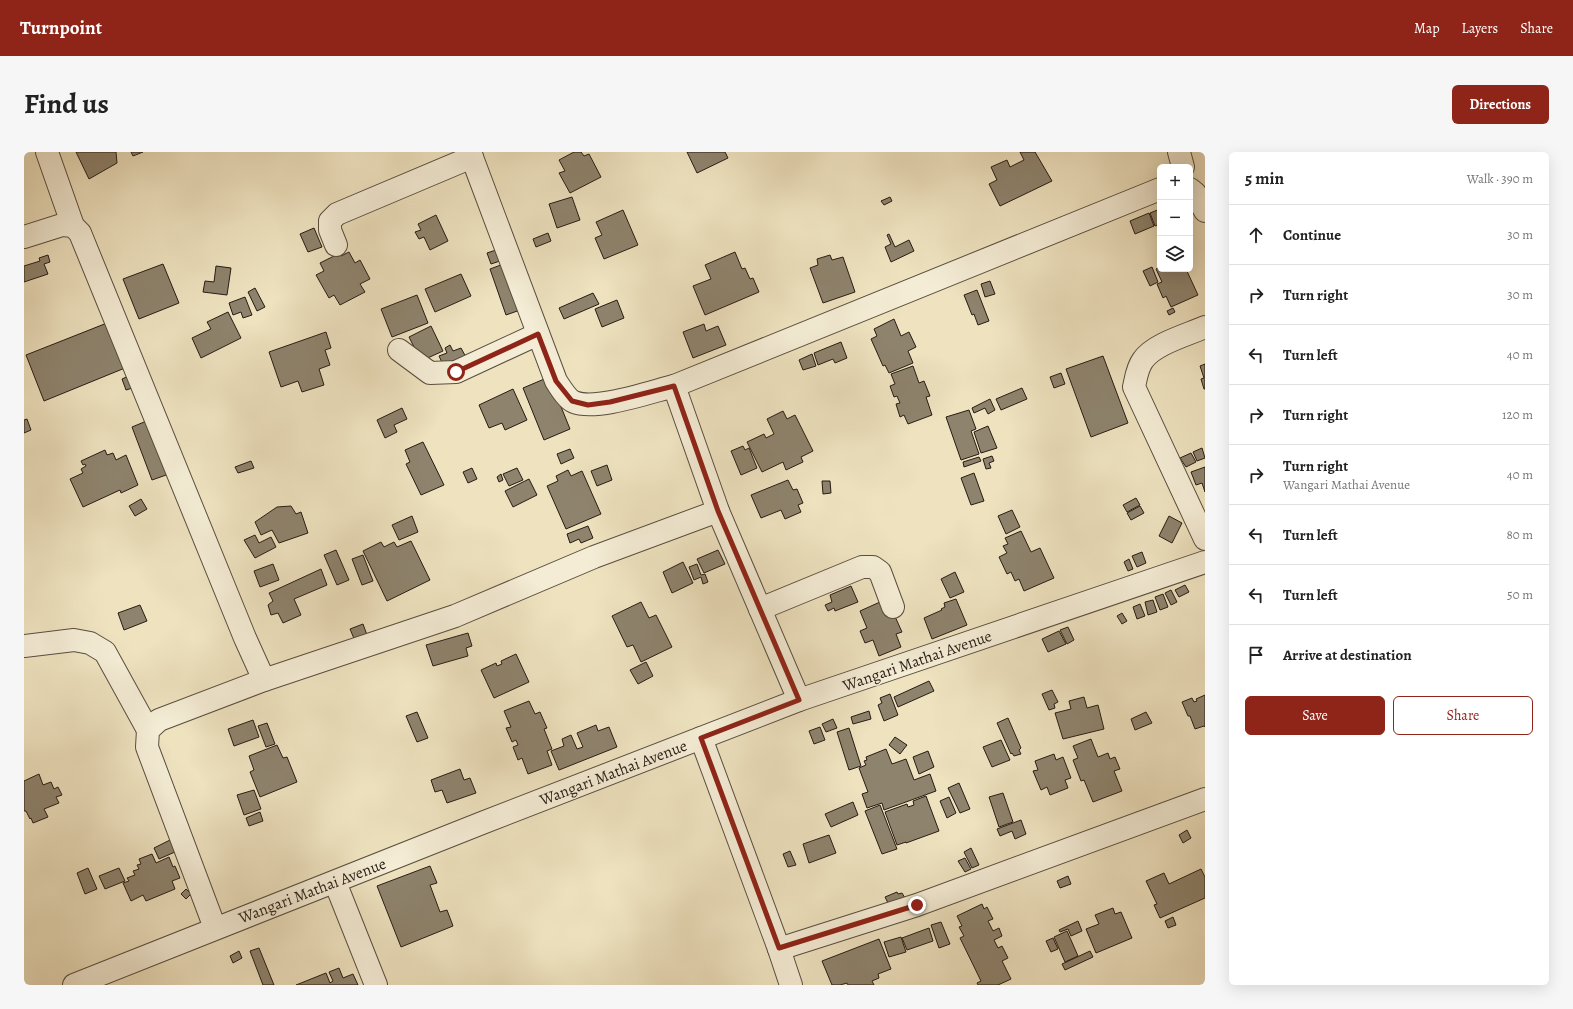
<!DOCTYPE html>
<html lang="en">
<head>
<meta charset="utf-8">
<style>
  :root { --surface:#fff; --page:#f6f6f6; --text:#222; --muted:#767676; --line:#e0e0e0; --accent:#8f2418 }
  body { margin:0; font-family:Alegreya,serif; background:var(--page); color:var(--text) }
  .controls { position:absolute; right:12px; top:12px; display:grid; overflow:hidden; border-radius:6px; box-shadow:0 4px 16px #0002 }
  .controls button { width:36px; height:36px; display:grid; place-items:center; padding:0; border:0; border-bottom:1px solid var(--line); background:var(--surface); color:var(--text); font:20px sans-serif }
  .stop { position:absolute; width:12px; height:12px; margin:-9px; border:3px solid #8f2418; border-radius:50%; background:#fff }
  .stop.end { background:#8f2418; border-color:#fff; box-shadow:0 1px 4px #0008 }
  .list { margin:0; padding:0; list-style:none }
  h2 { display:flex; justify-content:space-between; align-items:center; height:52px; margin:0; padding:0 16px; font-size:17px }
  h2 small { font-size:13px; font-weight:400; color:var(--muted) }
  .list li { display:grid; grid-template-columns:26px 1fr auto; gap:12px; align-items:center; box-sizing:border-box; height:60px; padding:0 16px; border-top:1px solid var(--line) }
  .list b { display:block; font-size:15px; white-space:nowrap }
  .list p { margin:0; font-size:13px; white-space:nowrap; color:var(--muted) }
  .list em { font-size:13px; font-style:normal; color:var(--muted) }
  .actions { display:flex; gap:8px; padding:12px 16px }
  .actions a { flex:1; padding:9px 0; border:1px solid var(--accent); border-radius:6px; text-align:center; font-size:14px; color:var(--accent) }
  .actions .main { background:var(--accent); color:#fff }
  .icon { flex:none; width:22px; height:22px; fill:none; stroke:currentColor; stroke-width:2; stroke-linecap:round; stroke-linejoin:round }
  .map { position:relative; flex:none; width:1181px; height:833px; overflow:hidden; border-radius:6px }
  header { display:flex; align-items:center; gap:24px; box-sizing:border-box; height:56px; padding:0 20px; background:var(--accent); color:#fff }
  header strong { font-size:19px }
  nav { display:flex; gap:22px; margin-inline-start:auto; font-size:14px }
  .intro { display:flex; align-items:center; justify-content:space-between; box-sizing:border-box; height:96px; padding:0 24px }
  h1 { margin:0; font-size:28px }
  .button { padding:10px 18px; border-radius:6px; background:var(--accent); color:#fff; font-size:14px; font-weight:700 }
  main { display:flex; gap:24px; padding:0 24px }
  aside { flex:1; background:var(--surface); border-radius:6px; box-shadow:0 4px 16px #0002 }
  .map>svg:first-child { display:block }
  .building { fill:#8e836d; stroke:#271c14 }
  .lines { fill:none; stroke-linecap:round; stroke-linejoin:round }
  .minor-casing { stroke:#594e3f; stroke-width:24 }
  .minor { stroke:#f4ecd5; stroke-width:22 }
  .route { stroke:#8f2418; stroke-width:5 }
  .labels { text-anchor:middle; stroke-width:3; stroke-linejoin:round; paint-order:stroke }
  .street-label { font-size:16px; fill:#271c14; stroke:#f4ecd5 }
</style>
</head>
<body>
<header>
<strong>Turnpoint</strong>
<nav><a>Map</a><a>Layers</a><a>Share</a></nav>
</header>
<div class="intro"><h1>Find us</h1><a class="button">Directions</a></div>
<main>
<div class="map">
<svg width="1181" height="833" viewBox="0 0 1181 833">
  <rect width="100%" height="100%" fill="#eee2bf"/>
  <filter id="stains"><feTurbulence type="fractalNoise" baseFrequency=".005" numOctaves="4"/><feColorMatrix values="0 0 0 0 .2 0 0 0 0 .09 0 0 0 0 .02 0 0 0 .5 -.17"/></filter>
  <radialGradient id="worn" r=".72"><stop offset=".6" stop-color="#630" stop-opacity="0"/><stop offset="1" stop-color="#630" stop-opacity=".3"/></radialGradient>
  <!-- building -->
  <g class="building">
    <path d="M52,0H92L93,11L65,27Z"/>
    <path d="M107,0H119L109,4Z"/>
    <path d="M550,0H557L560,4L565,2L577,25L546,41L535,21L541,19L535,8Z"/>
    <path d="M663,0H701L704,6L673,21Z"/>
    <path d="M996,0H1011L1028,29L976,54L965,32L973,28L967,15L983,8L986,15L1000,8Z"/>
    <path d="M548,45L556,68L533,76L525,52Z"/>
    <path d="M866,45L868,49L860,53L857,49Z"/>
    <path d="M1136,57V72L1131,74L1126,61Z"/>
    <path d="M599,58L614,93L580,107L571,86L578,83L572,70Z"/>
    <path d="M1125,61L1130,74L1111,82L1106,69Z"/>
    <path d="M412,63L424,89L406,98L400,85L395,87L391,80L397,78L394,72Z"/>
    <path d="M290,76L298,95L284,100L276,82Z"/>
    <path d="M524,81L527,89L512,95L509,87Z"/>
    <path d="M865,82L871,95L885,88L890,99L867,110L861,95L867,92L863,83Z"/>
    <path d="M475,97L479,108L467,112L463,101Z"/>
    <path d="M325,100L331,111L336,108L346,127L336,132L341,140L316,153L310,143L305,146L292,123L300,119L296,111L316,101L317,104Z"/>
    <path d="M711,100L718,117L721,116L726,127L729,126L735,140L681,163L669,134L687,127L681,113Z"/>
    <path d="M24,103L26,110L20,112L24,122L0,130V114L16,109L15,106Z"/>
    <path d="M806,103L808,108L819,105L831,140L799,151L786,116L794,113L793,107Z"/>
    <path d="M482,111L499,157L482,163L466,117Z"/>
    <path d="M139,112L155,151L115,167L99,127Z"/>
    <path d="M192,114L207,116L203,143L179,140L181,129L190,130Z"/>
    <path d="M1128,115L1134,130L1126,134L1119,119Z"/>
    <path d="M1136,115V117H1162L1174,143L1147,155L1142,144L1139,146L1133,132L1138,130L1132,117Z"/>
    <path d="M437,122L447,144L411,160L401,137Z"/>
    <path d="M966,129L971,142L961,145L957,132Z"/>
    <path d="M231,136L241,155L233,159L224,140Z"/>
    <path d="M953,138L965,169L954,173L950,162L948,163L940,143Z"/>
    <path d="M569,141L575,152L540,167L535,156Z"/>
    <path d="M393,143L404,171L368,185L357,157Z"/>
    <path d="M221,145L228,163L219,166L217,160L209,163L205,151Z"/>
    <path d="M593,148L600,166L578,175L571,157Z"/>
    <path d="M1149,156L1151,160L1145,163L1143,159Z"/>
    <path d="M204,160L217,186L177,206L168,186L187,177L183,170Z"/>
    <path d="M870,167L877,184L885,180L892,195L884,199L889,211L865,221L861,213L859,214L847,187L853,184L850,177Z"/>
    <path d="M83,171L101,216L20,249L2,203Z"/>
    <path d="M680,172L682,179L694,174L702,193L669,206L659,180Z"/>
    <path d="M407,174L419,199L397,209L385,185Z"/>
    <path d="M302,180L307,196L301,198L306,213L295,217L300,233L278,240L274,229L257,235L245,200Z"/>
    <path d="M817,190L823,206L811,211L809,207L794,213L790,201Z"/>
    <path d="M426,193L429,199L437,196L444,209L422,219L415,204L423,201L421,196Z"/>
    <path d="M788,202L792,214L779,218L775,208Z"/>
    <path d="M1079,204L1104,271L1067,285L1042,217Z"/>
    <path d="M1181,212V237H1180L1177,227L1180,226L1176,214Z"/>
    <path d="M889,214L895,231L900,229L906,244L902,245L908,263L884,272L880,263L876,265L872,252L876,251L873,244L870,245L866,234L871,232L867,222Z"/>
    <path d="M1037,221L1041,232L1030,236L1026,225Z"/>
    <path d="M107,223L112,235L102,238L98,227Z"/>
    <path d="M525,225L546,277L520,288L499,236Z"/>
    <path d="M998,236L1003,247L977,258L972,247Z"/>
    <path d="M489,237L503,268L481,278L478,271L465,276L455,253Z"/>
    <path d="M966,247L971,258L964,262L961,256L950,261L948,256Z"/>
    <path d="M378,256L383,267L370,273L373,280L361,286L353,268Z"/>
    <path d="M945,258L952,277L947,279L955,302L937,308L922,265Z"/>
    <path d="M759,259L763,267L771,263L789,299L777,305L779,310L762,318L759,310L738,320L723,290L740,282L742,286L750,282L743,267Z"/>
    <path d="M3,267L7,278L0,281V268Z"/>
    <path d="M125,268L145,322L128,328L108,275Z"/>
    <path d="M964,274L973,296L957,301L950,280Z"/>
    <path d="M399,290L420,333L397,343L382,312L386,310L381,298Z"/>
    <path d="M719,294L721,298L725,296L733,316L717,323L707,299Z"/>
    <path d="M1178,296L1181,306L1173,309L1169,300Z"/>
    <path d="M546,297L550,306L537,312L533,302Z"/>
    <path d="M81,298L83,303L89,301L92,308L102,303L114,333L97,341L96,338L59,355L46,327L59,321L57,317L62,314L61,312L59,313L57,309Z"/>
    <path d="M1167,301L1172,310L1162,315L1156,306Z"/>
    <path d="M968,304L970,309L965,311L967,316L962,317L959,307Z"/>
    <path d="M955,305L957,309L940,315L939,310Z"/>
    <path d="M227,309L230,316L214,321L211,315Z"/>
    <path d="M583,313L588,328L573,334L567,319Z"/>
    <path d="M1181,315V340L1178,331L1172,333L1167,320Z"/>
    <path d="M448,316L453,327L444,331L439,320Z"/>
    <path d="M493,316L499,328L485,334L479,322Z"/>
    <path d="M544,318L547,324L558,319L577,362L542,377L523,334L534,329L532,324Z"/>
    <path d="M950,321L960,349L947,353L937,326Z"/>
    <path d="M477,322L479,328L475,330L473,325Z"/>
    <path d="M505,327L513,343L489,355L481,339Z"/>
    <path d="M764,328L769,338L773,337L779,351L774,353L777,360L761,367L757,358L737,366L727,343Z"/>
    <path d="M798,329H806L807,341L799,342Z"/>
    <path d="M1112,346L1116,353L1103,360L1099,353Z"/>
    <path d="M117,347L123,357L111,364L105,354Z"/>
    <path d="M267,354L272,362L277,360L284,381L255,391L248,378L237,383L231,370L253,355Z"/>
    <path d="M1116,354L1120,361L1107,368L1103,361Z"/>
    <path d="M988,358L996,375L982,382L974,364Z"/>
    <path d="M388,364L394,380L375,388L368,373Z"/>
    <path d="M1145,364L1158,371L1148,391L1135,384Z"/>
    <path d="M564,374L569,386L557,391L555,387L546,391L543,382Z"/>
    <path d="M997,379L1007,400L1016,396L1030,426L1000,439L995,427L991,429L987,420L983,422L975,405L983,401L979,394L984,392L981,386Z"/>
    <path d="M231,383L235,391L247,385L252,395L231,406L220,388Z"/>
    <path d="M387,389L406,428L363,449L339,399L357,390L360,395L370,390L373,395Z"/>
    <path d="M312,398L325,428L313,433L300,403Z"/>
    <path d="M694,398L701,412L680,421L673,407Z"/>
    <path d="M1118,400L1122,411L1113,415L1108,404Z"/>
    <path d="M339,403L349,429L338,433L328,407Z"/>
    <path d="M1105,407L1109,417L1104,419L1100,410Z"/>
    <path d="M659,410L669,431L648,441L639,420Z"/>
    <path d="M249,412L255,428L236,435L230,419Z"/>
    <path d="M673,412L677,423L681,422L684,430L679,432L677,425L670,428L665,415Z"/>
    <path d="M297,417L303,433L270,447L277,463L259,471L254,461L247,463L244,453L249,449L245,441Z"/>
    <path d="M931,420L940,440L926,446L917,427Z"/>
    <path d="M1161,433L1165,440L1155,445L1151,438Z"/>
    <path d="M827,434L834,450L811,459L810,456L804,459L801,453L808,450L806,443Z"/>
    <path d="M1147,438L1153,450L1147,453L1141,441Z"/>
    <path d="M1139,442L1144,455L1136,458L1131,445Z"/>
    <path d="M932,447L943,473L908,487L900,466L918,458L917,457L921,455L920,451Z"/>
    <path d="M1129,448L1133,460L1124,463L1121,450Z"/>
    <path d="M617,450L625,466L632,463L648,495L617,510L609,493L603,495L588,464Z"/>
    <path d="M856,450L862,464L869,460L878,480L872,482L877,495L855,504L849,488L841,491L836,479L843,476L836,459Z"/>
    <path d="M1116,452L1121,464L1113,467L1109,455Z"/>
    <path d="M116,453L123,469L100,478L94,461Z"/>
    <path d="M1098,461L1103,469L1098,472L1093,464Z"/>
    <path d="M339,472L343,483L331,489L326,477Z"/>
    <path d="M1044,475L1050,488L1043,492L1036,478Z"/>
    <path d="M1035,479L1042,492L1024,500L1018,487Z"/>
    <path d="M444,481L448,494L442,496L444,504L409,514L402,493Z"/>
    <path d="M492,502L505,530L470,546L457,518L472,511L473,514L478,512L477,509Z"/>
    <path d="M622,510L629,524L614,532L606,518Z"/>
    <path d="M905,529L910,539L874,555L870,545Z"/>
    <path d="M1028,538L1034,550L1030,552L1031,556L1025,558L1018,542Z"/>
    <path d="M866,542L874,563L860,569L854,553L858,551L856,546Z"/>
    <path d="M1181,543V575L1180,574L1171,577L1166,564H1164L1158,550L1168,546L1170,550L1173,549L1172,547Z"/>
    <path d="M1060,545L1063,556L1074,553L1080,577L1039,587L1031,561L1047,557L1045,549Z"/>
    <path d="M505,549L511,562L516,560L523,576L520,577L528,597L523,599L528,613L504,622L498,606L494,608L489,595L494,593L492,588L488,590L482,576L487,575L480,559Z"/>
    <path d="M845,559L847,567L829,572L827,565Z"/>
    <path d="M393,560L404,586L393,590L382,564Z"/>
    <path d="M1122,560L1128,571L1111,578L1107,567Z"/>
    <path d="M984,566L997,596L995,598L997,602L990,604L988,601L987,602L973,571Z"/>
    <path d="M809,567L813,576L802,580L798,572Z"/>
    <path d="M229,568L235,585L210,594L204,577Z"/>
    <path d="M243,571L251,592L242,595L234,574Z"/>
    <path d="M572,573L574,579L585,575L593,595L535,618L527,599L540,594L538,587L547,583L553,597L559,595L553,581Z"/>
    <path d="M796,575L801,588L790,592L785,579Z"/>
    <path d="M825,576L837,614L825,618L813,580Z"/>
    <path d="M871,585L883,593L876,602L865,593Z"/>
    <path d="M1067,587L1074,605L1084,601L1086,607L1091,605L1096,617L1090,619L1098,639L1069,650L1060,628L1057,629L1049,608L1054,606L1049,594Z"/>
    <path d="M977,588L986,608L968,615L959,595Z"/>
    <path d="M253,593L259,606L263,605L273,630L236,645L226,620L230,618L225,604Z"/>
    <path d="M862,597L868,612L882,607L890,628L906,622L912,639L860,658L858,651L843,656L838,642L844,640L835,616L842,613L840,609L843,608L842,605Z"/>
    <path d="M904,599L910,615L895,622L889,605Z"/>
    <path d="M1030,602L1032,608L1039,605L1047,626L1041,628L1044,636L1026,643L1023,635L1017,638L1009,619L1014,618L1011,609Z"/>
    <path d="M436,617L440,628L446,626L452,641L423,651L418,638L411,640L407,628Z"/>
    <path d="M15,622L19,633L27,630L30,637L34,635L38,643L32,645L35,651L20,657L24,665L9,671L7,666L6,667L2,659H0V629Z"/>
    <path d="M935,631L946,657L936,661L924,636Z"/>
    <path d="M230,638L237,657L220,663L213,643Z"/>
    <path d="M979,641L989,670L975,675L965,645Z"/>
    <path d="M902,644L915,679L882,691V690L873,693L861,660L883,652L884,655L890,653L889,649Z"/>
    <path d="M925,645L932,661L923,666L916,649Z"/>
    <path d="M829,650L834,663L807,675L801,662Z"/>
    <path d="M856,653L873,697L858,702L841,659Z"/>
    <path d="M236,660L239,669L225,674L222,666Z"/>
    <path d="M997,668L1002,682L991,687L988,679L976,684L973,677Z"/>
    <path d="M1163,678L1167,686L1159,691L1155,683Z"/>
    <path d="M805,683L812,701L785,711L779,692Z"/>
    <path d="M152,685L151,700L135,707L130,696Z"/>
    <path d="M947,696L955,713L948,716L940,700Z"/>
    <path d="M766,699L772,713L764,715L759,702Z"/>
    <path d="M128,702L132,711L145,705L149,715L151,714L156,726L148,729L151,737L122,749L119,743L107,749L99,731L105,729L103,726L111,723L109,719L115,717L113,713L117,712L115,707Z"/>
    <path d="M941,706L947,717L941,720L934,709Z"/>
    <path d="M406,714L413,731L406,733L416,760L423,758L429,774L377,795L353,734Z"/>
    <path d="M64,716L73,737L61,742L53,721Z"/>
    <path d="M95,716L101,729L81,737L75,724Z"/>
    <path d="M1177,717L1181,725V746L1136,766L1130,753L1133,752L1122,729L1140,721L1145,732Z"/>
    <path d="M1044,724L1047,732L1036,736L1033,729Z"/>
    <path d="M162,737L167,742L162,747L157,742Z"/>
    <path d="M873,740L874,742L878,741L881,746L865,753L861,745Z"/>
    <path d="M958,752L960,757L963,755L969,767L964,769L969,779L975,776L978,784L970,788L974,796L978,794L984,806L978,809L987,827L974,833H954L953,831L957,829L936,786L940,784L935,775L938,774L933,764Z"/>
    <path d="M1089,756L1091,762L1097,760L1108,786L1072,801L1062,777L1075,772L1071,763Z"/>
    <path d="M1149,765L1152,773L1144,776L1141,769Z"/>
    <path d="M1054,769L1058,779L1047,784L1044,777L1036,780L1035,778Z"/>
    <path d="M917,770L926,792L915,796L907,773Z"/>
    <path d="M905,776L909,789L883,798L878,786Z"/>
    <path d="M1043,779L1054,804L1041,810L1030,785Z"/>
    <path d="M877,785L882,800L865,805L860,790Z"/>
    <path d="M1029,786L1034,797L1027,800L1022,789Z"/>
    <path d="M855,787L867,817L854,822L855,826L848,829L850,833H824L823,831L816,833H808L798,809Z"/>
    <path d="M235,796L250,833H239L226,799Z"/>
    <path d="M215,799L218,806L209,811L206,804Z"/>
    <path d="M1066,799L1069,805L1041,818L1038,812Z"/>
    <path d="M315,816L319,826L329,822L334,833H272L302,821L306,831L309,829L305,820Z"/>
  </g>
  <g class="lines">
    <!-- minor casing -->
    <g class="minor-casing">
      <g id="minor">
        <path d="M23,0L49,74"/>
        <path d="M446,0L532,229C536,235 543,247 550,250C572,259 626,240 650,234L1136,37"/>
        <path d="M1155,0L1159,15"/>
        <path d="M1166,37L1171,41L1181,59"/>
        <path d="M0,85L38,73L49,74L56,81L221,486L240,528"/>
        <path d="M312,93L306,78V69L313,62L448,5"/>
        <path d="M1181,175C1163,183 1130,192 1119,208C1113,216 1112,226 1110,235L1181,387"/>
        <path d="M375,198L406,221L432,220L514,182"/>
        <path d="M650,234L694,359L775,548"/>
        <path d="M736,457L838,415H849L856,420L869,455"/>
        <path d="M0,494L50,488L66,491L81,500L124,578"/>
        <path d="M677,586L755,797L767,833"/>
        <path d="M311,730L352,833"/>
        <path d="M191,776L123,595L124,578L135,568L240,528L431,464L570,405L694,359"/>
        <path d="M755,797L893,753L1181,647"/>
        <path d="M50,833L458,671L775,548L1181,410"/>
      </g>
    </g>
    <!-- minor -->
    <use href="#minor" class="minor"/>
  </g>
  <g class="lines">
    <!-- route -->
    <path class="route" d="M432,220L514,182L532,229L548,249L564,253L586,250L650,234L694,359L775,548L677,586L755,796L893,753"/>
  </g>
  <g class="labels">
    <!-- street labels -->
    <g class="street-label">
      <text transform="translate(893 508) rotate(-19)" y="6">Wangari Mathai Avenue</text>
      <text transform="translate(589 620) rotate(-21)" y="6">Wangari Mathai Avenue</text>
      <text transform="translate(288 738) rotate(-21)" y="6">Wangari Mathai Avenue</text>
    </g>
  </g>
  <rect width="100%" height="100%" filter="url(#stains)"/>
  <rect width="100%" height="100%" fill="url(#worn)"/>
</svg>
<div class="controls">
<button>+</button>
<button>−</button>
<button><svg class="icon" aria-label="layers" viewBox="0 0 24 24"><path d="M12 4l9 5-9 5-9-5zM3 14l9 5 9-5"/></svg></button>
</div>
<div class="stop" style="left:432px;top:220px"></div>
<div class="stop end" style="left:893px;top:753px"></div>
</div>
<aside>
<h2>5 min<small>Walk · 390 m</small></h2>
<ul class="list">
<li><svg class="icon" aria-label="ahead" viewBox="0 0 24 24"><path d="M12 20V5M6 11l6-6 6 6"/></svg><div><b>Continue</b></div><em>30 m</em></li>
<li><svg class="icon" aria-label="right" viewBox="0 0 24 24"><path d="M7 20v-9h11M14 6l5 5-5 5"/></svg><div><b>Turn right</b></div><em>30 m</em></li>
<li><svg class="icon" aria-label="left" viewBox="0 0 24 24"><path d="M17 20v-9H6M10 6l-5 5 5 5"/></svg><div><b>Turn left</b></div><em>40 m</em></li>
<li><svg class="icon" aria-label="right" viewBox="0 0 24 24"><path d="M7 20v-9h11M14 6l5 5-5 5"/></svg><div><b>Turn right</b></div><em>120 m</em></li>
<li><svg class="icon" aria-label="right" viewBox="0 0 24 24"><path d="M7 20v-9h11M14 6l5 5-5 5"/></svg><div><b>Turn right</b><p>Wangari Mathai Avenue</p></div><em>40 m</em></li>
<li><svg class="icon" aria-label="left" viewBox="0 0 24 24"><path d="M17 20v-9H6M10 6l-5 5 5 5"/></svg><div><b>Turn left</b></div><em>80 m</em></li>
<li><svg class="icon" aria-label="left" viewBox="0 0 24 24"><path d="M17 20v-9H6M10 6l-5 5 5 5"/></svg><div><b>Turn left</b></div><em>50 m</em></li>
<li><svg class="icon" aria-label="arrive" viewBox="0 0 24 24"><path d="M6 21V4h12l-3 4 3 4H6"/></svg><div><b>Arrive at destination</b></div></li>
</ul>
<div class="actions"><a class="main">Save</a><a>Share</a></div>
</aside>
</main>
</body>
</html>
